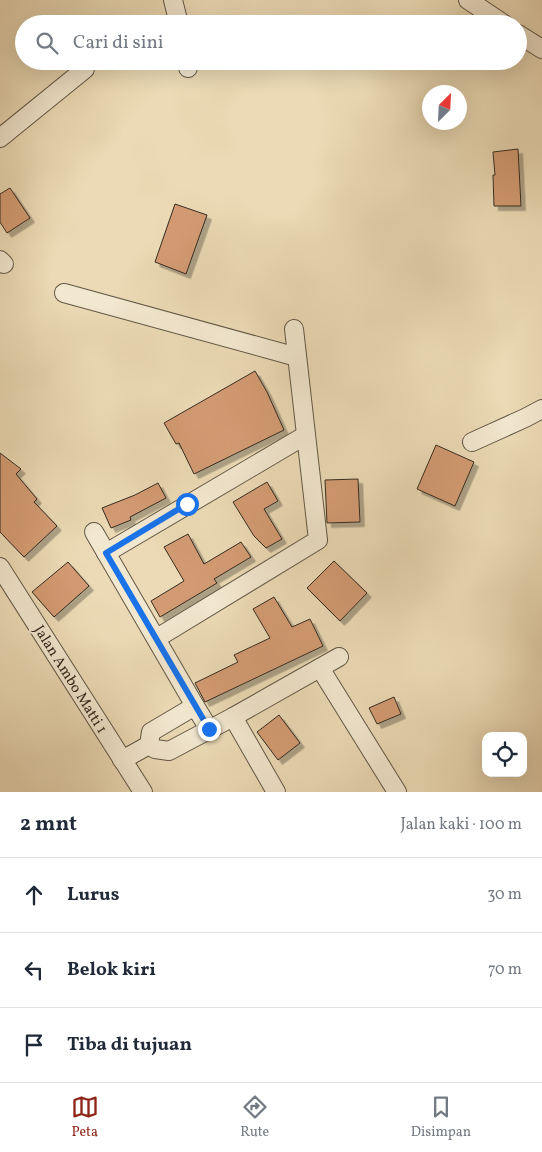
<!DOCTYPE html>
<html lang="id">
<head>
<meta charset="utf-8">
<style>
  :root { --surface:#fff; --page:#f2f2f3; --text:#1f2937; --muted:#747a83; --line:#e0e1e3; --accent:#8f2418 }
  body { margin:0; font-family:Vollkorn,serif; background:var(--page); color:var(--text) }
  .controls { position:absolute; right:15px; bottom:15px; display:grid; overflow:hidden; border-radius:10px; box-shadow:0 5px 20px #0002 }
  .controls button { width:45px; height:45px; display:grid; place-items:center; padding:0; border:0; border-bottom:1px solid var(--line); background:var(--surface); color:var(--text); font:25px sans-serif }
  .compass { position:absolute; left:422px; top:85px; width:45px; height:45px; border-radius:50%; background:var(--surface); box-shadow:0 5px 20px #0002; rotate:24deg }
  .stop { position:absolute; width:15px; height:15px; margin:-11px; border:4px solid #1a73e8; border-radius:50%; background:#fff }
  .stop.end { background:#1a73e8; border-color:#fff; box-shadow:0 1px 5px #0008 }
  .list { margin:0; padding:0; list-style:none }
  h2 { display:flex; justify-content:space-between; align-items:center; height:65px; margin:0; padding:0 20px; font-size:21px }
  h2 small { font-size:16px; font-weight:400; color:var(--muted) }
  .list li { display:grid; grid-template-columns:32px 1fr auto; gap:15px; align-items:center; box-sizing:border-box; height:75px; padding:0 20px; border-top:1px solid var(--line) }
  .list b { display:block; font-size:19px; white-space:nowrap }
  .list em { font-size:16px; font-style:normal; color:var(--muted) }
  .icon { flex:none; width:28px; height:28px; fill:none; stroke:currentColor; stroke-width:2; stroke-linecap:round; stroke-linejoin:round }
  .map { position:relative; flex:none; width:542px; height:792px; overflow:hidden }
  .search { position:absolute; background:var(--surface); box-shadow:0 5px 20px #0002; left:15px; right:15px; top:15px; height:55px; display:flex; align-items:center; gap:12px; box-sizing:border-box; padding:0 18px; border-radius:28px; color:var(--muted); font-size:19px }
  .sheet { height:290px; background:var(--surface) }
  nav { display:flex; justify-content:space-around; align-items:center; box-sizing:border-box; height:70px; border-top:1px solid var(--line); background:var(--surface); font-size:14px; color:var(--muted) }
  nav a { display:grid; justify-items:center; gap:2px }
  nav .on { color:var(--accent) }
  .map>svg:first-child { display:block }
  .building { fill:#d39b73; stroke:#352c22; filter:url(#shadow) }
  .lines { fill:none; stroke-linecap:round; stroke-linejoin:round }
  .minor-casing { stroke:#625847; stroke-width:20 }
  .minor { stroke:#f2e7cf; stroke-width:18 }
  .route { stroke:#1a73e8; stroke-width:6 }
  .labels { text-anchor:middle; stroke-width:4; stroke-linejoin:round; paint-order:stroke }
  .street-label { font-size:15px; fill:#352c22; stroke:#f2e7cf }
</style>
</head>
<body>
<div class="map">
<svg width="542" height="792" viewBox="0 0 542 792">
  <defs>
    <filter id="shadow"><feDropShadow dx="4.5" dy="4.5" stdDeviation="0" flood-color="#0004"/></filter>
  </defs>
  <rect width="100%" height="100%" fill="#ebdab5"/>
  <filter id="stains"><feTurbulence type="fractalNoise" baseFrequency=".004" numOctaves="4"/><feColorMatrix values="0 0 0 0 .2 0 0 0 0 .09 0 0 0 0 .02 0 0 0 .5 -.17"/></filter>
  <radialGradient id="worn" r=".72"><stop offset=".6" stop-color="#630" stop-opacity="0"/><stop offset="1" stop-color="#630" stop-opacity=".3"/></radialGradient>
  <!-- building -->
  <g class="building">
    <path d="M518,149L521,206H494L493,175H495L493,152Z"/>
    <path d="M10,188L30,218L7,233L0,222V194Z"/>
    <path d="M175,204L207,215L186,274L155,262Z"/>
    <path d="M255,371L267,392L284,430L194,474L179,443L176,444L164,423Z"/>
    <path d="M436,445L474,462L455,506L417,489Z"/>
    <path d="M0,453L21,469L16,474L37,499L34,502L57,526L24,557L0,532Z"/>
    <path d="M358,479L360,522L327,523L325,480Z"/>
    <path d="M267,482L278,501L264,509L282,539L266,548L254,536L233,502Z"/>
    <path d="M158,483L166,498L130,517L131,520L111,528L102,508L135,495Z"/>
    <path d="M188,534L204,564L241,542L251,557L214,579L217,583L160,617L151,601L184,581L164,547Z"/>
    <path d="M334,561L367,593L340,621L307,588Z"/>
    <path d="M68,562L89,586L54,617L32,592Z"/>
    <path d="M274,597L292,627L310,619L323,646L205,702L195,683L238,662L234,655L270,638L253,609Z"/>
    <path d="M394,697L401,714L377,724L369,708Z"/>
    <path d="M279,715L300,743L278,760L257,732Z"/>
  </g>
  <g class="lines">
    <!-- minor casing -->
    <g class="minor-casing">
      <g id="minor">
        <path d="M173,0L179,24"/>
        <path d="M468,0L504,24"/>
        <path d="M518,34L542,49"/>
        <path d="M187,61L188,68"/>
        <path d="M0,138L85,69"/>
        <path d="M0,260L4,264"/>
        <path d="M64,293L297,357"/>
        <path d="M472,442L525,418L542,409"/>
        <path d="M94,532L195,706"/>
        <path d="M106,553L306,435"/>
        <path d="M0,567L143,792"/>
        <path d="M157,638L318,540L294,329"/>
        <path d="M320,668L397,792"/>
        <path d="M233,717L339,657"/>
        <path d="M149,745L155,749L169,751L233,717L276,792"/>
        <path d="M122,760L149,745L151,732L195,706L209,729"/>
      </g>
    </g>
    <!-- minor -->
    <use href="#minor" class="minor"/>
  </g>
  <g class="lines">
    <!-- route -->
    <path class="route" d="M187,504L106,553L209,729"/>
  </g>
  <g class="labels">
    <!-- street labels -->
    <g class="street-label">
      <text transform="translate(71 679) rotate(58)" y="5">Jalan Ambo Matti 1</text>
    </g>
  </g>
  <rect width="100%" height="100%" filter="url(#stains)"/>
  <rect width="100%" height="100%" fill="url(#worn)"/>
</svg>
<div class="controls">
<button><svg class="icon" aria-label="locate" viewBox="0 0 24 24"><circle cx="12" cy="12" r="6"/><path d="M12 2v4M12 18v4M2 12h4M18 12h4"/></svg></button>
</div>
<svg class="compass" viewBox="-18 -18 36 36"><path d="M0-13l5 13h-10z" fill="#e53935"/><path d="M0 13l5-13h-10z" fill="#747a83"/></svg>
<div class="stop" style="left:187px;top:504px"></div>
<div class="stop end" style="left:209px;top:729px"></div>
<div class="search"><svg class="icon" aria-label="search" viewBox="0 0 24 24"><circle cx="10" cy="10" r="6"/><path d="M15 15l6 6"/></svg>Cari di sini</div>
</div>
<section class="sheet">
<h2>2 mnt<small>Jalan kaki · 100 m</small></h2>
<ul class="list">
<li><svg class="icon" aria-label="ahead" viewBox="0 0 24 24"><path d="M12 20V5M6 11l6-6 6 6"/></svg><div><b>Lurus</b></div><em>30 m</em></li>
<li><svg class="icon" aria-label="left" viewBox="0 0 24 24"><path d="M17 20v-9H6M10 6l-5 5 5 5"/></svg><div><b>Belok kiri</b></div><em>70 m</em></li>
<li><svg class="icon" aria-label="arrive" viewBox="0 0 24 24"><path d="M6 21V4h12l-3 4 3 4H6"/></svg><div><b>Tiba di tujuan</b></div></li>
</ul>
</section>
<nav>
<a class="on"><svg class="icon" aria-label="map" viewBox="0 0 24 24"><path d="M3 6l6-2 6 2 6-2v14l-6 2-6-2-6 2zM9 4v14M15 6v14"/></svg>Peta</a>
<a><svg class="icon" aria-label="directions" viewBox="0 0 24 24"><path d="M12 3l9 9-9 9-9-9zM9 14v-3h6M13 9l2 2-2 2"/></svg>Rute</a>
<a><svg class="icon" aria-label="saved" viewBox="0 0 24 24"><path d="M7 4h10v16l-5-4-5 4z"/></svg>Disimpan</a>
</nav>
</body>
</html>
